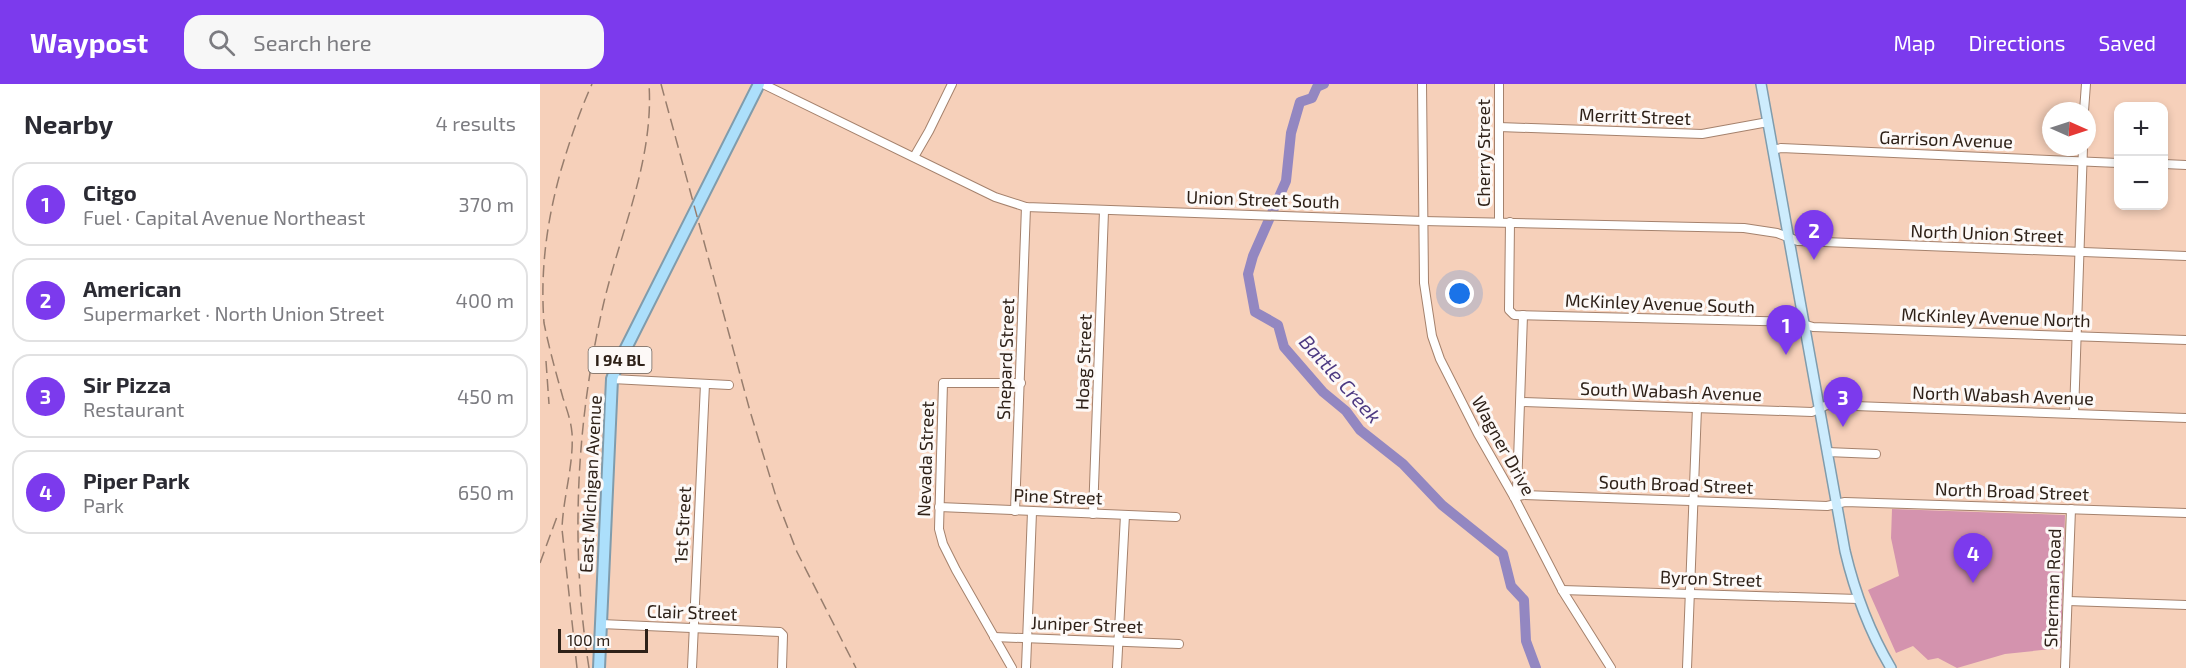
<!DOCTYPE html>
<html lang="en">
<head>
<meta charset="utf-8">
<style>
  :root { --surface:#fff; --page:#f7f7f7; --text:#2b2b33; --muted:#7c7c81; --line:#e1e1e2; --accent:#7c3aed }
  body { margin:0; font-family:"Exo 2",sans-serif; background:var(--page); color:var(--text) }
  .controls { position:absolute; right:18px; top:18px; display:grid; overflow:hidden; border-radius:12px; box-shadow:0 3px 9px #0003 }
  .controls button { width:54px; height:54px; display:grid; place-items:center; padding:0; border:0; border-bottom:2px solid var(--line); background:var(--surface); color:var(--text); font:30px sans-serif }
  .compass { position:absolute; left:1502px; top:18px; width:54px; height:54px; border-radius:50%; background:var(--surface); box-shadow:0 3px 9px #0003; rotate:93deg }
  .scale { position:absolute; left:18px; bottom:15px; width:90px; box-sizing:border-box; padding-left:6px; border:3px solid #2e2118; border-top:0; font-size:16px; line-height:21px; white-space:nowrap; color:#2e2118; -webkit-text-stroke:4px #fdf9f7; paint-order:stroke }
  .you { position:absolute; left:920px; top:210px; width:21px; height:21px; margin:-15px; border:4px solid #fff; border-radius:50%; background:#1a73e8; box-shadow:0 0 0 9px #1a73e833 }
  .badge { display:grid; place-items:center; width:39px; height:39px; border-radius:50%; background:var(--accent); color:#fff; font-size:20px; font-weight:700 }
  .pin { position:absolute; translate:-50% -50px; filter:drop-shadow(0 2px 3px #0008) }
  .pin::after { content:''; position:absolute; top:32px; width:21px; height:18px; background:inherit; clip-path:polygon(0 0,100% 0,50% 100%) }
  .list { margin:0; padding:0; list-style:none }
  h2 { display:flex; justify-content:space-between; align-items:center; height:78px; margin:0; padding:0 24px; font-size:26px }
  h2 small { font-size:20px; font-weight:400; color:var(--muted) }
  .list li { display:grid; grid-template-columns:39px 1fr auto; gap:18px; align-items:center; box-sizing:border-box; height:84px; margin:0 12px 12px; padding:0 12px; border:2px solid var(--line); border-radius:18px }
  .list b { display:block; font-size:22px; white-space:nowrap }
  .list p { margin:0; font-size:20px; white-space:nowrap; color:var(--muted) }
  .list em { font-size:20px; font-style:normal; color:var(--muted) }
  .icon { flex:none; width:33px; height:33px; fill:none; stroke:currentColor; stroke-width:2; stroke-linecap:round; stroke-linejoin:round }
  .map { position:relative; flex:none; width:1646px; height:584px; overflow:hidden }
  header { display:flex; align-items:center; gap:36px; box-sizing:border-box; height:84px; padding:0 30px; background:var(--accent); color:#fff }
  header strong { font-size:28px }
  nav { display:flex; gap:33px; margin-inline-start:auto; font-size:21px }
  .search { width:420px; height:54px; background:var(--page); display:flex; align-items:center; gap:15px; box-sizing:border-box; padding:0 21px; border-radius:18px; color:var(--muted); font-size:22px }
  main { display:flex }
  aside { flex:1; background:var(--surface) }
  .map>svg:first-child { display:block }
  .green { fill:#d493ae }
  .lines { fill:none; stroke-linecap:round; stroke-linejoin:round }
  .river { stroke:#9387c1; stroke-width:10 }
  .minor-casing { stroke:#a5826d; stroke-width:10 }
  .major-casing { stroke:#809cac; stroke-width:12 }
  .highway-casing { stroke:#809cac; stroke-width:14 }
  .minor { stroke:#fff; stroke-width:8 }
  .major { stroke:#cdecfd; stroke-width:9 }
  .highway { stroke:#acdffb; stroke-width:10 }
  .rail { stroke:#977d6d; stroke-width:1.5; stroke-dasharray:12 6; stroke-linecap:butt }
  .labels { text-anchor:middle; stroke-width:6; stroke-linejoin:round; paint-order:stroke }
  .shield { fill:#fdf9f7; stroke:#6c625b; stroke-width:1.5 }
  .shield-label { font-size:16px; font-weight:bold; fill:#2e2118 }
  .street-label { font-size:18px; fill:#2e2118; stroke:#fdf9f7 }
  .water-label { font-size:20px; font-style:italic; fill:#4d3a82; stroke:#fdf9f7 }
</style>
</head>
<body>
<header>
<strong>Waypost</strong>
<div class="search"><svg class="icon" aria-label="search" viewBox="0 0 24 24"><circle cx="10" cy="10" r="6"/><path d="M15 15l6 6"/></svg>Search here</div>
<nav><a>Map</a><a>Directions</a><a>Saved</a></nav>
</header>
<main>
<aside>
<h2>Nearby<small>4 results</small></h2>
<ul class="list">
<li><span class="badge">1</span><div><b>Citgo</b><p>Fuel · Capital Avenue Northeast</p></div><em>370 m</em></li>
<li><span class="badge">2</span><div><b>American</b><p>Supermarket · North Union Street</p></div><em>400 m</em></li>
<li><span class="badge">3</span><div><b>Sir Pizza</b><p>Restaurant</p></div><em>450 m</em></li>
<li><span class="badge">4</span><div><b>Piper Park</b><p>Park</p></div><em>650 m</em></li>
</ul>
</aside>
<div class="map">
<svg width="1646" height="584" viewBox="0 0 1646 584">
  <rect width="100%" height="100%" fill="#f6d0ba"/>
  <!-- green -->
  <path class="green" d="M1352,425L1525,431L1521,564L1465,570L1417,584L1398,574L1388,576L1373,562L1356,569L1328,506L1359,492L1351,454Z"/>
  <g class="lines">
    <!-- river -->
    <path class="river" d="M784,0L777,3L772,14L760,18L751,49L746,97L713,172L708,190L715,228L738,241L744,263L783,308L806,327L820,346L863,380L902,421L963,470L971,502L984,516L986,557L996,584"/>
    <!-- minor casing -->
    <g class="minor-casing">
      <g id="minor">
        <path d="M223,0L455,113L486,123L883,137L1204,144L1237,149L1258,157L1646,172"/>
        <path d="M882,0L884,199L892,252L900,275L938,350L974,413L1022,506L1071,584"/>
        <path d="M1544,27L1546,0"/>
        <path d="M959,43L1162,50L1228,38"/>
        <path d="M1233,66L1241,64L1578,79"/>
        <path d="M374,73L389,47L412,0"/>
        <path d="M1624,80L1646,81"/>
        <path d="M959,138V0"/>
        <path d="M970,138L969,226L974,231L1256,238L1273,243L1646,256"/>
        <path d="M983,231L977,406L974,413L983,411L1287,422L1305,418L1646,429"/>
        <path d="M72,295L189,301"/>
        <path d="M981,318L1272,328L1287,321L1646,334"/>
        <path d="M1534,330L1543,63"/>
        <path d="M1287,368L1336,370"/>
        <path d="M399,423L636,433"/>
        <path d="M475,427L486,123"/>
        <path d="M553,430L564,127"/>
        <path d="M1022,506L1318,515"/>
        <path d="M1528,517L1646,521"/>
        <path d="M61,540L240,548L243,551L242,584"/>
        <path d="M454,553L639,560"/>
        <path d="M152,584L165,300"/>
        <path d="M472,584L416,486L403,460L399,445L403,299H481"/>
        <path d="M486,584L492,428"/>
        <path d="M577,584L585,431"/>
        <path d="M1147,584L1157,324"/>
        <path d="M1525,584L1531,425"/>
      </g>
    </g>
    <!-- major casing -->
    <g class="major-casing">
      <path id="major" d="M1221,0L1305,467C1315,509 1329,547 1351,584"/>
    </g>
    <!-- highway casing -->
    <g class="highway-casing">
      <path id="highway" d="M59,584L72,295L76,284L219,0"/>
    </g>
    <!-- minor -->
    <use href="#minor" class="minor"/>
    <!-- major -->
    <use href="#major" class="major"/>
    <!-- highway -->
    <use href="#highway" class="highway"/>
    <!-- rail -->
    <g class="rail">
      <path d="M121,0L210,327L237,416L257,468L316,584"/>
      <path d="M6,277L9,320"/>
      <path d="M0,479L18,430"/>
      <path d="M37,584L22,445C23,413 34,381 32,349C31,337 27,326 23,314C16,289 9,264 4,239C0,186 7,136 21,86C30,56 39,29 52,0"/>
      <path d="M49,584C30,465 36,339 63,222C80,148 114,77 109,0"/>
    </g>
  </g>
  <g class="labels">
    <!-- shield labels -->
    <rect class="shield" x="48.5" y="263" width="63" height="26" rx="4.5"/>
    <g class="shield-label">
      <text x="80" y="282">I 94 BL</text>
    </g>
    <!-- street labels -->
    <g class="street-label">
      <text transform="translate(1095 33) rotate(2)" y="6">Merritt Street</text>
      <text transform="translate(1406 56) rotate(2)" y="6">Garrison Avenue</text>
      <text transform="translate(944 69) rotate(-90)" y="6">Cherry Street</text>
      <text transform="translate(723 116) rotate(2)" y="6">Union Street South</text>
      <text transform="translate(1447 150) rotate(2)" y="6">North Union Street</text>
      <text transform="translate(1120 220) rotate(2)" y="6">McKinley Avenue South</text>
      <text transform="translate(1456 234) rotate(2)" y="6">McKinley Avenue North</text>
      <text transform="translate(466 275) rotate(-88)" y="6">Shepard Street</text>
      <text transform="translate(544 278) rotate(-88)" y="6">Hoag Street</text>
      <text transform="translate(1131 308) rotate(2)" y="6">South Wabash Avenue</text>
      <text transform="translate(1463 312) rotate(2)" y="6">North Wabash Avenue</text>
      <text transform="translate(963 362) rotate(61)" y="6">Wagner Drive</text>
      <text transform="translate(386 375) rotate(-88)" y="6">Nevada Street</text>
      <text transform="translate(51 400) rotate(-87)" y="6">East Michigan Avenue</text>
      <text transform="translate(1136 401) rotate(2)" y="6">South Broad Street</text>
      <text transform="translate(1472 408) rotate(2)" y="6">North Broad Street</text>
      <text transform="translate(518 413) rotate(2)" y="6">Pine Street</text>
      <text transform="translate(143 441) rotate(-87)" y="6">1st Street</text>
      <text transform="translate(1171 495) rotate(2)" y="6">Byron Street</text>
      <text transform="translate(1513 504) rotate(-88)" y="6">Sherman Road</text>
      <text transform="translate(152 529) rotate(2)" y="6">Clair Street</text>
      <text transform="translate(547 541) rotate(2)" y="6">Juniper Street</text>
    </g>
    <!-- water labels -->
    <g class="water-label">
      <text transform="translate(800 295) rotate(48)" y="7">Battle Creek</text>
    </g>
  </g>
</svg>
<div class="controls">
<button>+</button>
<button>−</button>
</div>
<svg class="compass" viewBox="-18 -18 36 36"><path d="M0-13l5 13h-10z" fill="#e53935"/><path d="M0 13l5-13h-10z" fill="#7c7c81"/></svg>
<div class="scale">100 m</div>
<div class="you"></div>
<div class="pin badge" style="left:1246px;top:271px">1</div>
<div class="pin badge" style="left:1274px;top:176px">2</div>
<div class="pin badge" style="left:1303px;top:343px">3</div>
<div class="pin badge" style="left:1433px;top:499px">4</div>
</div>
</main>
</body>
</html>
